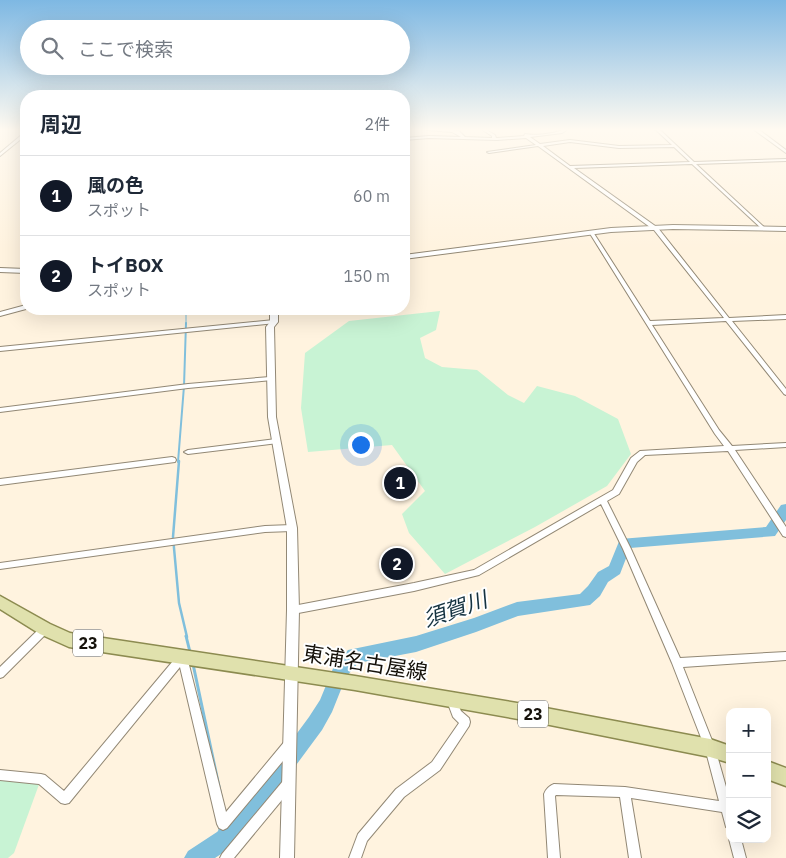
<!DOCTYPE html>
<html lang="ja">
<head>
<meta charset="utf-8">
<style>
  :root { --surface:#fff; --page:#f6f6f7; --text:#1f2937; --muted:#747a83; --line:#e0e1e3; --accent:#111827 }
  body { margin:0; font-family:"IBM Plex Sans","Noto Sans JP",sans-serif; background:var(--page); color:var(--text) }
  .controls { position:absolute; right:15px; bottom:15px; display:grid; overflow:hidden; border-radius:10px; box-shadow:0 5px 20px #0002 }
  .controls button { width:45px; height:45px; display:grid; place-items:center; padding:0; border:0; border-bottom:1px solid var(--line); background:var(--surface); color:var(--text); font:25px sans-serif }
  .you { position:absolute; left:360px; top:444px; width:18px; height:18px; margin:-12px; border:4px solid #fff; border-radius:50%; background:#1a73e8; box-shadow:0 0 0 8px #1a73e833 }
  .badge { display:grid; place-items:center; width:32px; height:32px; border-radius:50%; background:var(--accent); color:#fff; font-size:16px; font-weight:700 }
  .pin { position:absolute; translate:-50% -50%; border:2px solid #fff; box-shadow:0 1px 5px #0006 }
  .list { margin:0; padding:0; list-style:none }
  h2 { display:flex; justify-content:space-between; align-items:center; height:65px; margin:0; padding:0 20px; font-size:21px }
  h2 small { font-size:16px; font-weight:400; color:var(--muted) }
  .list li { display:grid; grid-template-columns:32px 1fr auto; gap:15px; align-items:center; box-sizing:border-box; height:80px; padding:0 20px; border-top:1px solid var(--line) }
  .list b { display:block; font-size:19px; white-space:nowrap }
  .list p { margin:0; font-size:16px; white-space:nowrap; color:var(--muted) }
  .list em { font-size:16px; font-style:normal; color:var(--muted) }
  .icon { flex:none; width:28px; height:28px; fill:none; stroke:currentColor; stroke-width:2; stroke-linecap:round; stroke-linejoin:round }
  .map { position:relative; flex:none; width:786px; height:858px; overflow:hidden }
  .search { position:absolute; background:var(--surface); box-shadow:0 5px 20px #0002; left:20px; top:20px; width:390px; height:55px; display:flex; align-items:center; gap:12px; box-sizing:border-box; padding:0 18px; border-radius:28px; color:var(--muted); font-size:19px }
  .panel { position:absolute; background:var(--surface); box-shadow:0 5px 20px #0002; left:20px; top:90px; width:390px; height:225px; border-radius:20px }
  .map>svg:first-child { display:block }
  .green { fill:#c8f3d4 }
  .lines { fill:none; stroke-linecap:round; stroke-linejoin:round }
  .stream-far3 { stroke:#80bfdc; stroke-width:1 }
  .stream-far2 { stroke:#80bfdc; stroke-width:2 }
  .stream-far1 { stroke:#80bfdc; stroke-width:2.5 }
  .stream { stroke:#80bfdc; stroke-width:3 }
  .river { fill:#80bfdc; fill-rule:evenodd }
  .minor-casing { stroke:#928875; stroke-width:2 }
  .tertiary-casing { stroke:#928875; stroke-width:2 }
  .primary-casing { stroke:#8c8b50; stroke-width:3 }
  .minor { fill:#fff; fill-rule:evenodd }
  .tertiary { fill:#fff; fill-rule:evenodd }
  .primary { fill:#e0e1ad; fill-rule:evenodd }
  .labels { text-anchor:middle; stroke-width:4; stroke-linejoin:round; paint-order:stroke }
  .shield { fill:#fff; stroke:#5b5854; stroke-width:1 }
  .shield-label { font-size:16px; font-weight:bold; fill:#15110a }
  .near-street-label { font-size:21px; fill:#15110a; stroke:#fff }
  .near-water-label { font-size:22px; font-style:italic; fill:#153240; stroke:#fff }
</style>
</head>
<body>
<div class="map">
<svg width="786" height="858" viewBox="0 0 786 858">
  <rect width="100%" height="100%" fill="#fff3df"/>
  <!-- green -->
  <g class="green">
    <path d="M440,311L436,330L420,338L425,358L442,367L477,370L508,395L524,403L537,386L575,396L618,419L631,454L607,486L535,527L445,574L409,533L402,514L425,491L392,445L308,452L301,408L305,353L349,321Z"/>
    <path d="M0,776L41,779L14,853L8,858H0Z"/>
  </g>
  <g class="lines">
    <!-- stream-far3 -->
    <path class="stream-far3" d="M186,324V309"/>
    <!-- stream-far2 -->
    <path class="stream-far2" d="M178,462L184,386L186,323"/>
    <!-- stream-far1 -->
    <path class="stream-far1" d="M179,461L173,537L179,603L187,637"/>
    <!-- stream -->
    <g class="stream">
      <path d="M186,636L190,652"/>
      <path d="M193,664L221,796"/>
      <path d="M219,844L220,828"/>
    </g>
    <!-- river -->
    <path class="river" d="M786,504V520L775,536L630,548L620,574L608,582L600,596L590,605L518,616L476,632L416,652L358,663L346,677L332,712L322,730L246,833L232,847L215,858H184L188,851L217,832L244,805L309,717L320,700L334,666L348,650L416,636L474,618L517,602L580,594L588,586L598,572L609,566L620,539L766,527L781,505Z"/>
    <!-- minor casing -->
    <g class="minor-casing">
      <g id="minor">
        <path d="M426,129H448L459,131L465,137L492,138V136L481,129H485L495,135L496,138H497L524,136L525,134C533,136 551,134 560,131C562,130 565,129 568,129L562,133L530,137L540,144L570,140L619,146L672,145L655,129H659L694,162L786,159V161L696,164L764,227V228L762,229L692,164L574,168L658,228L729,318L786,315V319L732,321L786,389V395L784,394L726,321L652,325L719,430L732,446L786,443V447L735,450L786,527V537L783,536L728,451L645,455L637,462L619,494L607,501L631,549L680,658L786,652V660L683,667L715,748L730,801V829L726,827L722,812L631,798L641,858H629L620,797L556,795L555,796L560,858H548L544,794C546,789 549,786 554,784L625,787L719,801L705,748L672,663L623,549L601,504L479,575L414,591L293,614L290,613L289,610L290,607L293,606L414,583L474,570L613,490L631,458L640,451L724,446L715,434L589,232L591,231L593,232L650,321L724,318L654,230L538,146L489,153L487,152L536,145L526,138L497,140L429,138L404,140V138L429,136L461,137L452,132L428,130ZM570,142L619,148L674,147L690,162L570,166L543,146Z"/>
        <path d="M25,132H26V135L0,156V153Z"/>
        <path d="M26,305V309L0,316V312Z"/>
        <path d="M274,320L277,322L276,323L0,351V347Z"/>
        <path d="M270,377L273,379L272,380L188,388L0,412V408L188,384Z"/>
        <path d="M276,439H278L280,441L278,443L188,454L184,452L188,450Z"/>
        <path d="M172,457L175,458L176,460L175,462L0,485V479Z"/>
        <path d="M292,525L295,526L296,528L295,530L292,531L265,532L0,569V563L265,526Z"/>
        <path d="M45,625L48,626L50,629L48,632L3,677L0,678V667L42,626Z"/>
        <path d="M182,653L185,654L187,657L226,812L285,741L289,740L293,741L294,745L293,749L227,828L223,830L219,828L217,824L180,667L69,803L65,804L61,803L39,784L0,780V770L41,774L45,775L64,791L178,655Z"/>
        <path d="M452,696L455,698L461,711L469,718L470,722L469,726L440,770L404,797L367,841L361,858H349L358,834L396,789L432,762L459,723L453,717L447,701L449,698Z"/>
        <path d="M287,780L291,781L292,785L291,789L234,858H220L222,854L283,781Z"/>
        <path d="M730,838V839H741L746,858H734L729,839Z"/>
      </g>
    </g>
    <!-- tertiary casing -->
    <g class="tertiary-casing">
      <g id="tertiary">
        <path d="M753,129H758L786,150V153Z"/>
        <path d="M673,225L786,227V231L673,229L611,232L404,259V255L611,228Z"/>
        <path d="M0,268L26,269V273L0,272Z"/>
        <path d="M270,309H278V322L274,327L276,417L297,528L299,610L294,858H280L287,610V528L268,417L266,327L270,322Z"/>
      </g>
    </g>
    <!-- primary casing -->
    <g class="primary-casing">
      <g id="primary">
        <path d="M0,596L50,624L70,633L355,676L535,706L710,739L730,746V763L710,757L535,722L355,690L69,647L40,634L0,609Z"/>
        <path d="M767,761L786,768V786L767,779Z"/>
      </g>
    </g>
    <!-- minor -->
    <use href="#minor" class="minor"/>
    <!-- tertiary -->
    <use href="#tertiary" class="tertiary"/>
    <!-- primary -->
    <use href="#primary" class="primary"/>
  </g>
  <!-- sky -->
  <linearGradient id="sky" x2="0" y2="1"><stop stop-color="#7eb8e3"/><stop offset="0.52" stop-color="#fffaf1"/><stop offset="1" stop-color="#fffaf1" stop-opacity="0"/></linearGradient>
  <rect width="786" height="249" fill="url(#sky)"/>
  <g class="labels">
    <!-- shield labels -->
    <g class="shield">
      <rect x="73" y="629.5" width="30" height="27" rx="4"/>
      <rect x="518" y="700.5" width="30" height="27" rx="4"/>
    </g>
    <g class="shield-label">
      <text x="88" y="649">23</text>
      <text x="533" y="720">23</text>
    </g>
    <!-- near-street labels -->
    <g class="near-street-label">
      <text transform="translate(365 663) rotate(9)" y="7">東浦名古屋線</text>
    </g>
    <!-- near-water labels -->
    <g class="near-water-label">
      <text transform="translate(455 609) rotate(-19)" y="8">須賀川</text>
    </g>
  </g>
</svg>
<div class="controls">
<button>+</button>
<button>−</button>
<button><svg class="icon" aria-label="layers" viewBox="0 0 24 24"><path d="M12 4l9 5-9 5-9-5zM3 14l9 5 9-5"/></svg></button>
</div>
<div class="you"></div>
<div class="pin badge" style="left:400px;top:483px">1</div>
<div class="pin badge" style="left:397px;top:564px">2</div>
<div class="search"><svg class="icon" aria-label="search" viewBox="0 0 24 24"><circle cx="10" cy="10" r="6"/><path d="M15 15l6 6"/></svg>ここで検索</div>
<section class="panel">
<h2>周辺<small>2件</small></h2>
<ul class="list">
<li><span class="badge">1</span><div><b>風の色</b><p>スポット</p></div><em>60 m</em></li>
<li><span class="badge">2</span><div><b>トイBOX</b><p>スポット</p></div><em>150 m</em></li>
</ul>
</section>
</div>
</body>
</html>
